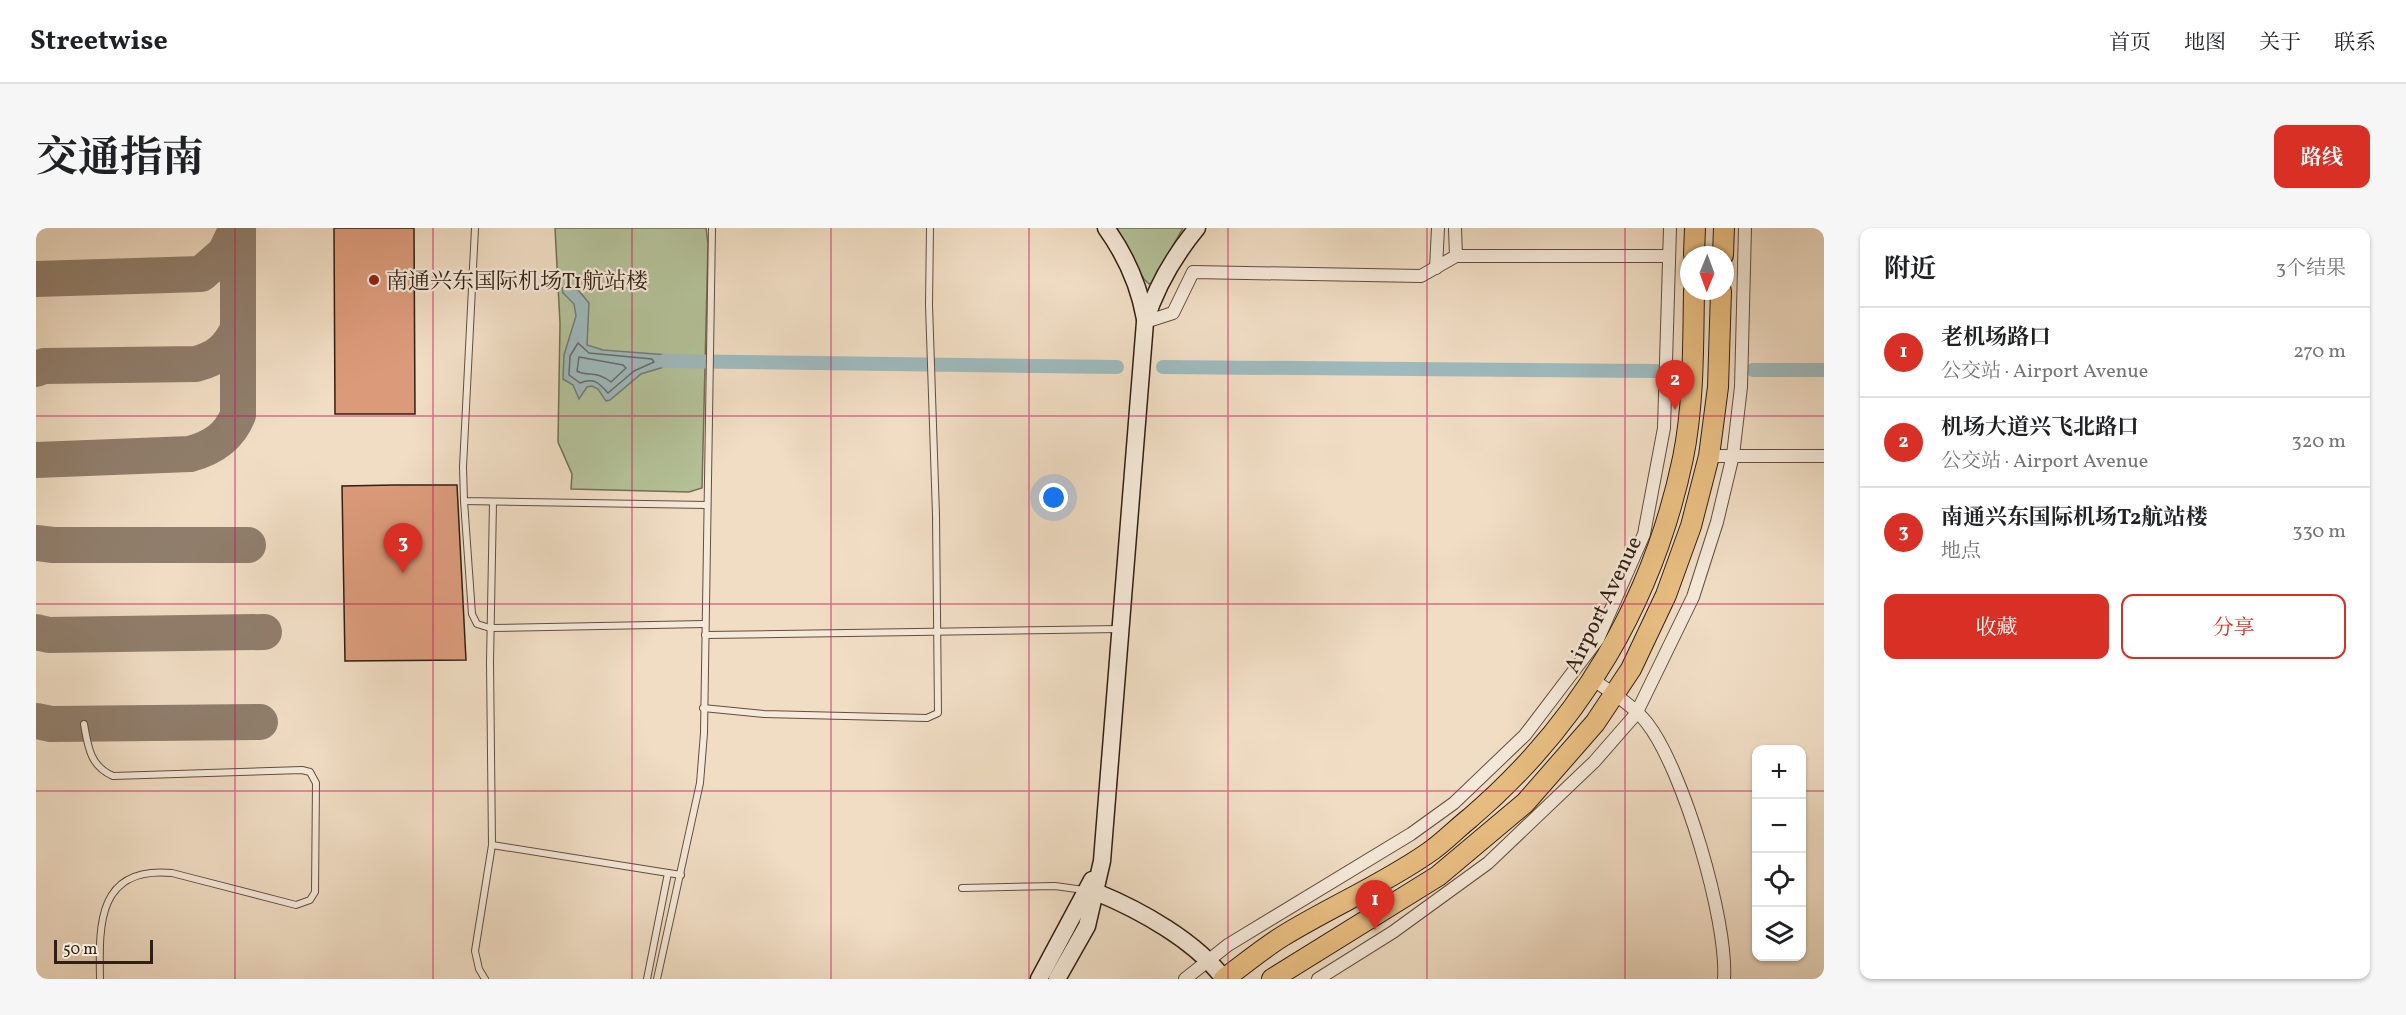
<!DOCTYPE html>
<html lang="zh">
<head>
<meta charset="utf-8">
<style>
  :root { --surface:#fff; --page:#f6f6f6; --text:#202124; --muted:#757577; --line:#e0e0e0; --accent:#d93025 }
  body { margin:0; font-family:Vollkorn,"Noto Serif SC",serif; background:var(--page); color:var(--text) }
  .controls { position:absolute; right:18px; bottom:18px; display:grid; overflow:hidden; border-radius:12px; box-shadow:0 2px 4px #0004 }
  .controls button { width:54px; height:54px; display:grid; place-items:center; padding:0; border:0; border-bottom:2px solid var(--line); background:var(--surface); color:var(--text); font:30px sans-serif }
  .compass { position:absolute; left:1644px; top:18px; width:54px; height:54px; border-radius:50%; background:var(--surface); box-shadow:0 2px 4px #0004; rotate:181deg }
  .scale { position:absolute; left:18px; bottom:15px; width:99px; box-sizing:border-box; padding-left:6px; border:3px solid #301f13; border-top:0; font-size:16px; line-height:21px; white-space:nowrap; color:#301f13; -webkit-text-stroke:4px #f5e9d9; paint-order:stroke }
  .you { position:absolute; left:1018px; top:270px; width:21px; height:21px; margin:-15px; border:4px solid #fff; border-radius:50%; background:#1a73e8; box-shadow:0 0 0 9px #1a73e833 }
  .badge { display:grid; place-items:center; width:39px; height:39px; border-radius:50%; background:var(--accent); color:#fff; font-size:20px; font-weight:700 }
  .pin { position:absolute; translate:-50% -50px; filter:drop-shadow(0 2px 3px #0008) }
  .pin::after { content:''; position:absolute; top:32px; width:21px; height:18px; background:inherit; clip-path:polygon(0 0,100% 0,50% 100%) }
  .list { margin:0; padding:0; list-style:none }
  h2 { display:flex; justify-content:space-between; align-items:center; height:78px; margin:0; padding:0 24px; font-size:26px }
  h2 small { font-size:20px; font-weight:400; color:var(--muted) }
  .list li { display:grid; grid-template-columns:39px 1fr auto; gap:18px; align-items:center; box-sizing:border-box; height:90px; padding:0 24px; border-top:2px solid var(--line) }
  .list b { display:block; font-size:22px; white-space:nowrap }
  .list p { margin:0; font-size:20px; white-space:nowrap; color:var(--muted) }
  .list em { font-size:20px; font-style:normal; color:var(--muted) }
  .actions { display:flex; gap:12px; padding:18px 24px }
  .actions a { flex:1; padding:14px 0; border:2px solid var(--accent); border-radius:12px; text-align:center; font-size:21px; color:var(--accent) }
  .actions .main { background:var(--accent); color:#fff }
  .icon { flex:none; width:33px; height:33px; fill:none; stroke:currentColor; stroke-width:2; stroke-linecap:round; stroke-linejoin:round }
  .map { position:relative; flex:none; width:1788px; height:751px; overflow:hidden; border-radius:12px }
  header { display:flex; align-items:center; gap:36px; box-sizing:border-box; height:84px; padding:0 30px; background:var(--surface); border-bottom:2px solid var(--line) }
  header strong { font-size:28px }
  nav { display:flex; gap:33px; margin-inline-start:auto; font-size:21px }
  .intro { display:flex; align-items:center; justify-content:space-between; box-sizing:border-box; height:144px; padding:0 36px }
  h1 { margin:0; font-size:42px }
  .button { padding:15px 27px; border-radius:12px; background:var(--accent); color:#fff; font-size:21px; font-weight:700 }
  main { display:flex; gap:36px; padding:0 36px }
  aside { flex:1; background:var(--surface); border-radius:12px; box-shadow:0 2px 4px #0004 }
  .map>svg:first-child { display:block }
  .green { fill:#b4c299; stroke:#727056; stroke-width:1.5 }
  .water { fill:#9ebabd; stroke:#727c79; stroke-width:1.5 }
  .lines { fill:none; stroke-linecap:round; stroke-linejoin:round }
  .shore { stroke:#676c68; stroke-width:1.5 }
  .canal { stroke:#9ebabd; stroke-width:14 }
  .taxiway { stroke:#907e6c; stroke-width:36 }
  .building { fill:#db9b7b; stroke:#301f13; stroke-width:1.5 }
  .lane-casing { stroke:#604e3f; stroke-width:8 }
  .street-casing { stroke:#604e3f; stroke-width:14 }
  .secondary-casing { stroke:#301f13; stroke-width:19 }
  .primary-casing { stroke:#301f13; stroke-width:22 }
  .lane { stroke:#f5e9d9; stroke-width:6 }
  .street { stroke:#f5e9d9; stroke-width:12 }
  .secondary { stroke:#f5e9d9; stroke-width:16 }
  .primary { stroke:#e8be82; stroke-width:20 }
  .grid { fill:none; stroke:#c2185b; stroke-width:1.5; stroke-opacity:0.55 }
  .poi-dot { fill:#8f2418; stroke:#f5e9d9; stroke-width:2 }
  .labels { text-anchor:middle; stroke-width:4.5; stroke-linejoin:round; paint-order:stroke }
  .poi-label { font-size:22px; fill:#301f13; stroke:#f5e9d9; text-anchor:start }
  .street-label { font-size:22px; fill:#301f13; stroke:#f5e9d9 }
</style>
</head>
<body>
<header>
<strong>Streetwise</strong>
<nav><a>首页</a><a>地图</a><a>关于</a><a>联系</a></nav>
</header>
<div class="intro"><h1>交通指南</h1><a class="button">路线</a></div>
<main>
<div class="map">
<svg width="1788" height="751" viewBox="0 0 1788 751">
  <rect width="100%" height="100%" fill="#f0ddc4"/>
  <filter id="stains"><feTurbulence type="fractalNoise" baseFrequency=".00333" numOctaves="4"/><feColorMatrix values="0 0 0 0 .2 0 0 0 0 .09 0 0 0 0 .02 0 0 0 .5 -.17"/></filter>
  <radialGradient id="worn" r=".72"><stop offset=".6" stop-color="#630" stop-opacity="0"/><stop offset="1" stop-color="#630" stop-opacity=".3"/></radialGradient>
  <!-- green -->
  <g class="green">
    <path d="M519,0H670L672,16L666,260L653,264L535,261L536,246L522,214L524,95Z"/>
    <path d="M1077,0H1147L1116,55L1113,56L1108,51Z"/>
  </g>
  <!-- water -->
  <path class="water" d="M529,58L543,63L553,75L551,117L567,122L632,127L634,133L631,138L605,146L574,172L570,173L562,161L556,158L551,159L543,171L537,157L527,151L528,127L540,88L538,76L527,65L526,60Z"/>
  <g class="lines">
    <!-- shore -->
    <g class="shore">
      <path d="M542,115L553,125L616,131L618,134L598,143L572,165C563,155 558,149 544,155L533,147L534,128Z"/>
      <path d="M543,129L587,137L590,140L575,154C560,142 551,149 541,143Z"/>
    </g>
    <!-- canal -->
    <g class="canal">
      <path d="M628,133L1081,139"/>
      <path d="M1127,139L1620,143"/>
      <path d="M1717,142H1788"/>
    </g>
    <!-- taxiway -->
    <g class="taxiway">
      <path d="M0,51L165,46L189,25L201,0"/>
      <path d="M0,141L8,138L160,136C182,130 192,121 202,101"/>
      <path d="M0,232L154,226C177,220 193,209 202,187V0"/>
      <path d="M0,315L17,317H212"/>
      <path d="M0,404L13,407L228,404"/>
      <path d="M0,493L15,496L224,494"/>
    </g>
  </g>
  <!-- building -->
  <g class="building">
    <path d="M298,0H378L379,186H299Z"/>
    <path d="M359,257H421L430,432L309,433L306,258Z"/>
  </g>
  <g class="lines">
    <!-- lane casing -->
    <g class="lane-casing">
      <g id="lane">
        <path d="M439,0L427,239L428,273L671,277"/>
        <path d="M428,273L436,386L441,396L454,400L669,396"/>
        <path d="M669,407L1084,401"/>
        <path d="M667,480L728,486L891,490L902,485L900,287L893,77L894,0"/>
        <path d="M48,496C52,519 54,538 77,548L266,542L274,544L280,555L279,664L274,672L260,677L136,645C61,638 63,697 64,751"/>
        <path d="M456,617L645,647"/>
        <path d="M926,660L1019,658L1048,662"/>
        <path d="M449,751L443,741L439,723L456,617L454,434L457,274"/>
        <path d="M611,751L632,645"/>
        <path d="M621,751L664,555L668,505L676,0"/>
      </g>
    </g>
    <!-- street casing -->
    <g class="street-casing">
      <g id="street">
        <path d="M1419,0L1420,28"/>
        <path d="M1400,40L1402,0"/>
        <path d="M1109,94L1137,85L1157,44L1385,48L1420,28H1633"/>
        <path d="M1673,228H1788"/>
        <path d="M1557,452C1575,464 1598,478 1611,495C1647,541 1692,693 1688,751"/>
        <path d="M1149,751L1192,717L1375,606L1418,575L1489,507L1562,411L1608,306L1628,200L1634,0"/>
        <path d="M1282,751L1357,704L1452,635L1558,534L1600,486L1657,369L1681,294L1697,227L1705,159L1709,0"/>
      </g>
    </g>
    <!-- secondary casing -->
    <g class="secondary-casing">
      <g id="secondary">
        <path d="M1070,0C1090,28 1103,56 1109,91"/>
        <path d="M1060,664C1104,682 1160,713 1188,751"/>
        <path d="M1003,751L1056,652"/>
        <path d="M1021,751L1051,698L1066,633L1109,94C1120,59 1138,28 1161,0"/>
      </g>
    </g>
    <!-- primary casing -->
    <g class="primary-casing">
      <g id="primary">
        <path d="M1658,27L1659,0"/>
        <path d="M1687,27L1688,0"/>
        <path d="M1188,751C1207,737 1226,721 1247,708C1294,679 1346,657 1392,625C1407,615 1420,601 1434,590C1545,495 1617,373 1647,230C1658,175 1657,119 1658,63"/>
        <path d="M1236,751L1402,648L1489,575L1559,495L1595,441L1630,367L1655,298L1673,228L1682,159L1685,63"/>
      </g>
    </g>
    <!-- lane -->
    <use href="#lane" class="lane"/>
    <!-- street -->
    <use href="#street" class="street"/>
    <!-- secondary -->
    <use href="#secondary" class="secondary"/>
    <!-- primary -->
    <use href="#primary" class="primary"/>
  </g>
  <!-- grid -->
  <path class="grid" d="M199,0V751M397,0V751M596,0V751M795,0V751M993,0V751M1192,0V751M1391,0V751M1589,0V751M0,188H1788M0,376H1788M0,563H1720M1766,563H1788"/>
  <!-- markers -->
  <circle class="poi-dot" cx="338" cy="52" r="6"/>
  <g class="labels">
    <!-- poi labels -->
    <g class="poi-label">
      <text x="350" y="60">南通兴东国际机场T1航站楼</text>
    </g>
    <!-- street labels -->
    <g class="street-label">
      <text transform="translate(1566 376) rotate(-64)" y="8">Airport Avenue</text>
    </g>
  </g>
  <rect width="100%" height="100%" filter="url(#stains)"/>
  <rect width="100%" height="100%" fill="url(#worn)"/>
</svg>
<div class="controls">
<button>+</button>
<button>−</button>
<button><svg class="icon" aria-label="locate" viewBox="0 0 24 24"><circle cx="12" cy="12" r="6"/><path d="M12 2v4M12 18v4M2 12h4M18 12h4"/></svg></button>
<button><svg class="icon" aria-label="layers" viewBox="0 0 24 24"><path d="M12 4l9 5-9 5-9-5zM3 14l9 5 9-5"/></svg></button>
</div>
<svg class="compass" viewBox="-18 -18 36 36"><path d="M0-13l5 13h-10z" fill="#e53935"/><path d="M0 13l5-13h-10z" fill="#757577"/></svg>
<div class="scale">50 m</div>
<div class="you"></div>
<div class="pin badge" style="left:1339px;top:702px">1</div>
<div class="pin badge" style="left:1639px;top:182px">2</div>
<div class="pin badge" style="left:367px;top:345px">3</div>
</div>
<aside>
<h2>附近<small>3个结果</small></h2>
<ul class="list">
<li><span class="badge">1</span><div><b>老机场路口</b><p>公交站 · Airport Avenue</p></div><em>270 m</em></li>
<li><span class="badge">2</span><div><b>机场大道兴飞北路口</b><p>公交站 · Airport Avenue</p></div><em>320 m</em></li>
<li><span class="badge">3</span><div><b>南通兴东国际机场T2航站楼</b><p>地点</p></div><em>330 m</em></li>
</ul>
<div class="actions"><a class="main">收藏</a><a>分享</a></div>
</aside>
</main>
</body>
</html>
